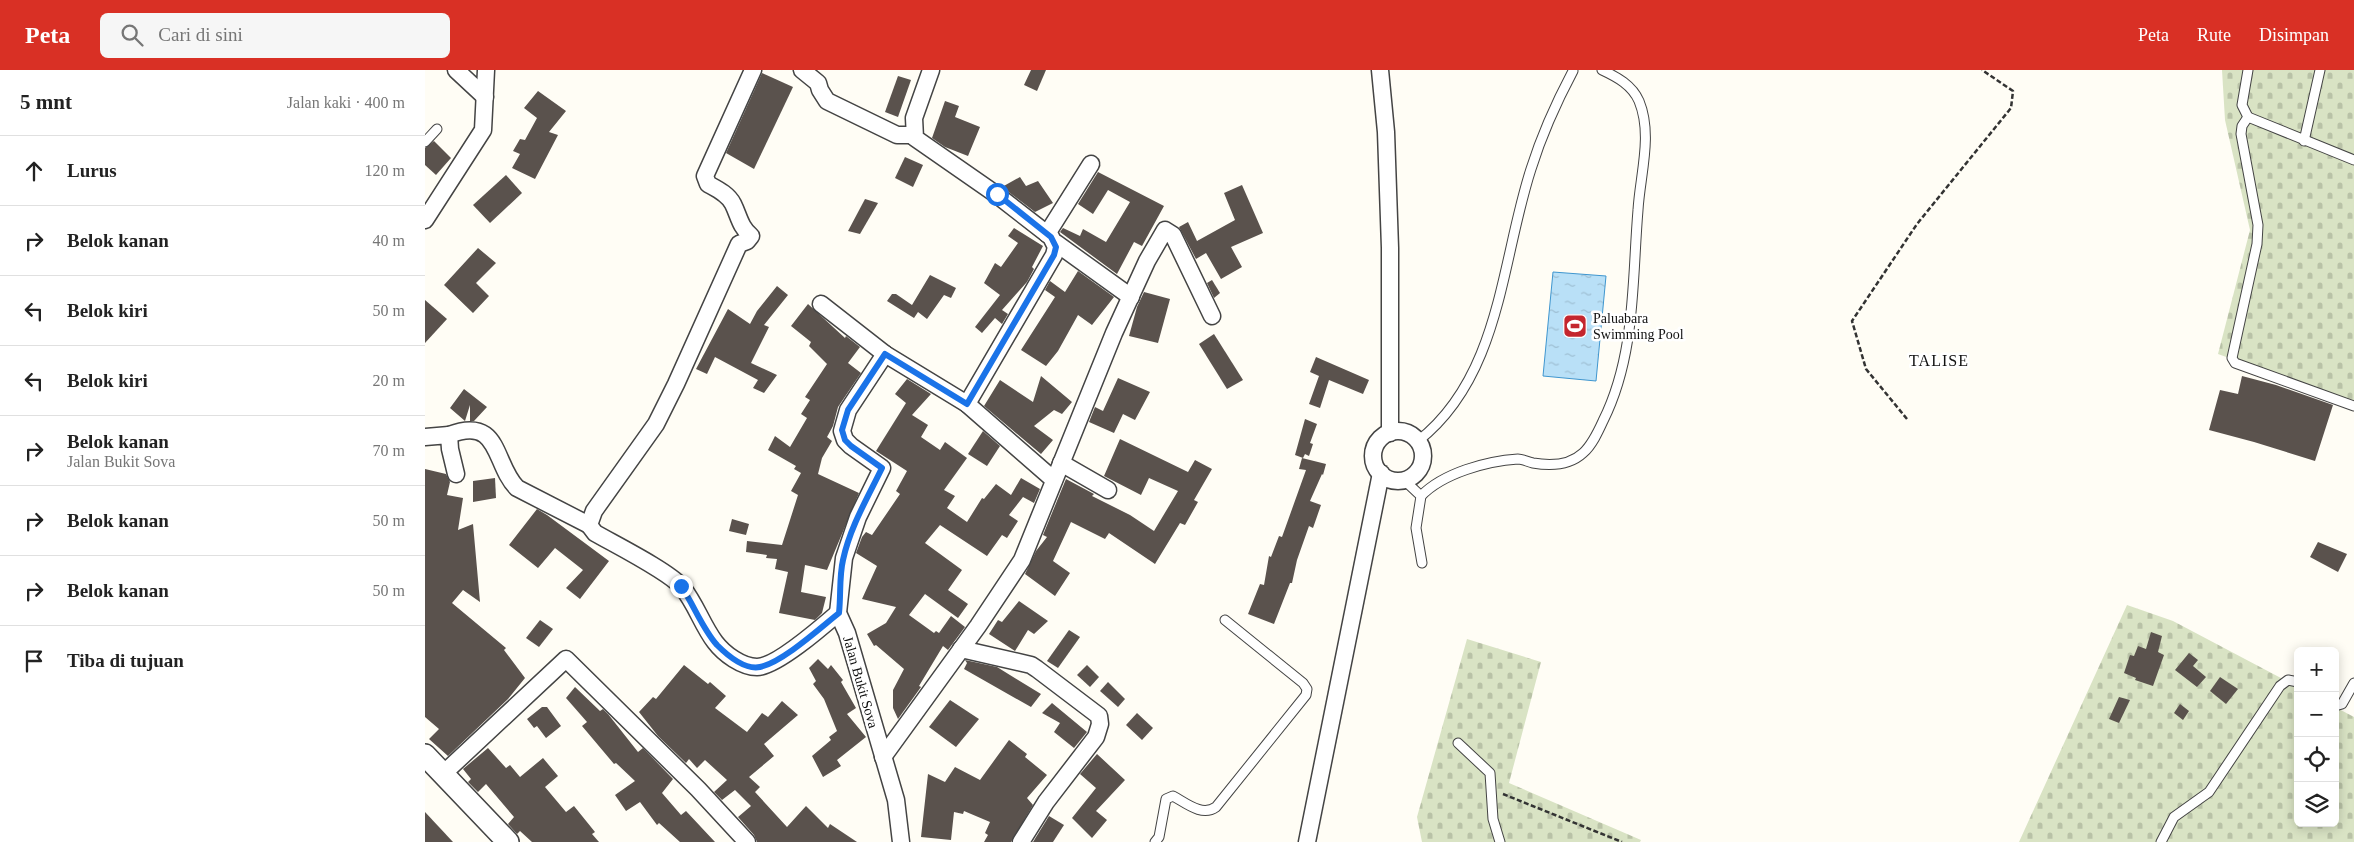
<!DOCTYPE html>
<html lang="id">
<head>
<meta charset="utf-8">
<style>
  :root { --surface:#fff; --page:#f6f6f6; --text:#222; --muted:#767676; --line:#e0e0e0; --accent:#d93025 }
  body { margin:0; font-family:"Times New Roman",serif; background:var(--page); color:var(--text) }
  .controls { position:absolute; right:15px; bottom:15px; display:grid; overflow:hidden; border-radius:8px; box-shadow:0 2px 12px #0003 }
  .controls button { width:45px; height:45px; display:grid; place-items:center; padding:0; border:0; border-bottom:1px solid var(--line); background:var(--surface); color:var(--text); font:25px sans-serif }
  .stop { position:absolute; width:15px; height:15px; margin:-11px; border:4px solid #1a73e8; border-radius:50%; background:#fff }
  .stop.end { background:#1a73e8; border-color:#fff; box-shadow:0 1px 5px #0008 }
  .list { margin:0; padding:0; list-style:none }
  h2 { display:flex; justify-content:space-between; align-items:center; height:65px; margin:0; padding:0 20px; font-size:21px }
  h2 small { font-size:16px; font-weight:400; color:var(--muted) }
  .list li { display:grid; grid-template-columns:32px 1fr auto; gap:15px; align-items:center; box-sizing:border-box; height:70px; padding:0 20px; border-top:1px solid var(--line) }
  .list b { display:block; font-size:19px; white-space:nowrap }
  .list p { margin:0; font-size:16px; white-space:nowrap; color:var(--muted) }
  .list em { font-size:16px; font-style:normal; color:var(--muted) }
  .icon { flex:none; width:28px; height:28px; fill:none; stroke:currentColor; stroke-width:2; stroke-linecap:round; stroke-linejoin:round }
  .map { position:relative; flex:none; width:1929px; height:772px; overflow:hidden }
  header { display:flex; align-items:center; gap:30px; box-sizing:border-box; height:70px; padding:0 25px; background:var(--accent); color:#fff }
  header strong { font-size:24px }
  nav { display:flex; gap:28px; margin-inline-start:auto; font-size:18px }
  .search { width:350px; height:45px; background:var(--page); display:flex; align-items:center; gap:12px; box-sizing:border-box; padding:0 18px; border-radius:8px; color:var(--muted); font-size:19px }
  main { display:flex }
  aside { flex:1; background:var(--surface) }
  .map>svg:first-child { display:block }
  .cemetery { fill:url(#cemetery-stones) }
  .water { fill:url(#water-ripples); stroke:#3f96cf }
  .building { fill:#5a524d }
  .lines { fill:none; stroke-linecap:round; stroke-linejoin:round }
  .service-casing { stroke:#444; stroke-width:11 }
  .minor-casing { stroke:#444; stroke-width:19 }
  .tertiary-casing { stroke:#444; stroke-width:24 }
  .path { stroke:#333; stroke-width:2.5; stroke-dasharray:5 2.5; stroke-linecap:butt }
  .service { stroke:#fff; stroke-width:9 }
  .minor { stroke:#fff; stroke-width:16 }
  .tertiary { stroke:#fff; stroke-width:21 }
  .route { stroke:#1a73e8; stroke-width:6 }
  .labels { text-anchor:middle; stroke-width:5; stroke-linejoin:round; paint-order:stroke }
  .poi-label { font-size:14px; fill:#111; stroke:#fff; text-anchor:start }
  .street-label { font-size:14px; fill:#111; stroke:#fff }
  .quarter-label { font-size:16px; letter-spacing:1px; fill:#111; stroke:#fff }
</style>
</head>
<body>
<header>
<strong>Peta</strong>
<div class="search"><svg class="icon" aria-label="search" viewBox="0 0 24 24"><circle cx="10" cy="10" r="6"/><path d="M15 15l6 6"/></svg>Cari di sini</div>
<nav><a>Peta</a><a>Rute</a><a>Disimpan</a></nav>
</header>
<main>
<aside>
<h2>5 mnt<small>Jalan kaki · 400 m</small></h2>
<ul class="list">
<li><svg class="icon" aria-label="ahead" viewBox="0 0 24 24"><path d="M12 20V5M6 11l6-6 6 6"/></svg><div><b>Lurus</b></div><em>120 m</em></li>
<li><svg class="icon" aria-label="right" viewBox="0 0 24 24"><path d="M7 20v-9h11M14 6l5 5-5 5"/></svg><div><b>Belok kanan</b></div><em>40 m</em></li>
<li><svg class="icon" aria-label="left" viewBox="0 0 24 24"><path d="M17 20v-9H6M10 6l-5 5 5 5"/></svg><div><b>Belok kiri</b></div><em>50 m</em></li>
<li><svg class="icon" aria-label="left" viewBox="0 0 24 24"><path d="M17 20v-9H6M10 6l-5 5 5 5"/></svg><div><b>Belok kiri</b></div><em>20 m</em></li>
<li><svg class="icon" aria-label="right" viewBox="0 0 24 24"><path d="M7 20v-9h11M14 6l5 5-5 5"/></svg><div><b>Belok kanan</b><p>Jalan Bukit Sova</p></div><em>70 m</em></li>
<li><svg class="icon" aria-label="right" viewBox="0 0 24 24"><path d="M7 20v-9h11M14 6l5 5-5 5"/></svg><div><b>Belok kanan</b></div><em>50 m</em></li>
<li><svg class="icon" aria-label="right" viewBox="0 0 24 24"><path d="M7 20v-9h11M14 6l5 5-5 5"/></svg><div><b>Belok kanan</b></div><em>50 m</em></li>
<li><svg class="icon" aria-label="arrive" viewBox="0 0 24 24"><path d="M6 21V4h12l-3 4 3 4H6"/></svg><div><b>Tiba di tujuan</b></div></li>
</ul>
</aside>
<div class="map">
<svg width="1929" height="772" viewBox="0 0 1929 772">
  <defs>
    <pattern id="cemetery-stones" width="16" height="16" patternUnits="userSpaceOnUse" patternTransform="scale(1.25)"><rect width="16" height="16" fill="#d9e3c4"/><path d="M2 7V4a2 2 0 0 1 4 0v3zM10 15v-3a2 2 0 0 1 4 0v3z" fill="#b9c2a7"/></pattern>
    <pattern id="water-ripples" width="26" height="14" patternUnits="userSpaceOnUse" patternTransform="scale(1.25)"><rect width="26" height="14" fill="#b9e0f7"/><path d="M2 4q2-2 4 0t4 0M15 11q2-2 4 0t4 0" fill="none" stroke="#9ebfd3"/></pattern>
  </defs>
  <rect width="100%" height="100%" fill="#fffdf5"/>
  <!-- cemetery -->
  <g class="cemetery">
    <path d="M1797,0H1929V333L1793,284L1825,160L1800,50Z"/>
    <path d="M1702,535L1748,551L1873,617V753H1910V637L1929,647V772H1594Z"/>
    <path d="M1042,569L1116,592L1084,713L1216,770L1215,772H997L992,747Z"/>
  </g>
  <!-- water -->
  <path class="water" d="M1128,202L1181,206L1171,311L1118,306Z"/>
  <!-- building -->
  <g class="building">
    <path d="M606,0H621L612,21L599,15Z"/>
    <path d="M337,3L368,17L329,99L301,83Z"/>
    <path d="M473,6L486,10L473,47L460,42Z"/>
    <path d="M113,21L141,41L124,62L133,65L110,109L87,98L95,84L88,81L95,69L100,70L112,48L99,38Z"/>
    <path d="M520,31L534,36L530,47L555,57L543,86L520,77L507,68Z"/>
    <path d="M9,71L26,88L11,105L0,95V78Z"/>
    <path d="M480,87L498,95L488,117L470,108Z"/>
    <path d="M673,102L739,136L717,176L709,172L692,204L635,162L638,158L655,166L658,159L681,172L705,132L683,120L668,144L653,134Z"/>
    <path d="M81,105L97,123L65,153L48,135Z"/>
    <path d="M595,107L601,116L613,111L628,133L610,142L577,117Z"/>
    <path d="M817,115L838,163L806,177L817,197L796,209L781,183L771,189L754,157L763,152L772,171L810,150L799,123Z"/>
    <path d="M440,129L453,133L435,164L423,161Z"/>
    <path d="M589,158L618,176L607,197L609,199L602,212L577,240L583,244L577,254L570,248L557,263L550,257L575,225L559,213L570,193L576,197L593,173L583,166Z"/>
    <path d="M53,178L71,193L51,213L64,226L48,243L19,215Z"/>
    <path d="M653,201L689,227L667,255L653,245L633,281L621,296L596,280L630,227L620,220L625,211L640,222Z"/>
    <path d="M505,205L531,218L526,228L519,225L502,249L493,242L489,248L462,231L467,224H471L487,235Z"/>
    <path d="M787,210L795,223L789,228L782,213Z"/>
    <path d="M352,216L363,225L339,255L344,257L326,293L352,305L339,323L328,318L333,310L290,287L282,304L271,299L303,239L325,254L332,241Z"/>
    <path d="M719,222L745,229L733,273L704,266L712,237Z"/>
    <path d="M0,230L22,249L0,273Z"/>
    <path d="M383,234L420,268L421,266L435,277L423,293L436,303L413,337L408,356L402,367L407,371L397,388L393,404L434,423L402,500L380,495L376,522L401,527L397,543L390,550L354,543L363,502L350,499L352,489L341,488L342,485L321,482L322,471L357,475L373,425L366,421L376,403L369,399L371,396L343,380L350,366L365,377L382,348L376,344L385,330L380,327L402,294L384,276L386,272L366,256Z"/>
    <path d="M789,264L818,310L802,319L774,274Z"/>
    <path d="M891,287L944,310L938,324L904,310L895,338L884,334L894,306L885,302Z"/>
    <path d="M616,306L647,332L637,344L629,340L609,356L628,370L616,384L559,336L575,310L608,332Z"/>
    <path d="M1817,306L1851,315L1908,335L1890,391L1829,372L1784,360L1795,320L1813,324Z"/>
    <path d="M693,308L725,322L710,350L698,344L689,363L664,352L670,337L678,341Z"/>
    <path d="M482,309L506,324L487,345L503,355L496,367L515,380L520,372L542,388L519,420L530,426L522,438L542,452L557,428L559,429L571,414L586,425L596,408L615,419L609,433L598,427L584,445L593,451L582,468L577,465L562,486L515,455L500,473L537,500L523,520L543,534L533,548L500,524L484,545L509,563L511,561L514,563L526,546L540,557L523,580L518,576L494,616L496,617L473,649L468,638V620L479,599L451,575L449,576L442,564L461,553L471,537L437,529L452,496L431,483L437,467L441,462L447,465L475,424L471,421L482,401L451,381L481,333L470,324Z"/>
    <path d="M39,319L62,337L49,351H45V335L40,351L25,338Z"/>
    <path d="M880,349L892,354L885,373L888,374L884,386L880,384L878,388L870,385Z"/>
    <path d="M558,361L575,376L562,396L543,384Z"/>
    <path d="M695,369L763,402L770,390L787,399L769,430L773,432L760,455L755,453L730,494L684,463L680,469L646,452L628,491L645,503L630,526L600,504L611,481L622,467L618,465L641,409L669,424L667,426L705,445L729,461L753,421L724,408L716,425L679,406Z"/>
    <path d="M877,388L901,394L898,405L897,404L885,431L896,435L888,458L884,456L872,490L867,513H865L849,554L823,544L835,514L839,515L844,486L846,487L854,466L857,467L881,400L874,399Z"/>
    <path d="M0,399L21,404L25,412L22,425L38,428L33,460L48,454L55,532L38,520L27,533L81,578L79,580L100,608L83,629L23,686L4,669L14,659L0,647Z"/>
    <path d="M70,408L71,428L48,432V411Z"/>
    <path d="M112,439L122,445L184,491L155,529L141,518L158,500L130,478L113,498L84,475Z"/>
    <path d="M307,449L324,454L321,465L304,461Z"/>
    <path d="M1893,472L1922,484L1913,502L1885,487Z"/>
    <path d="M594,531L623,551L609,564L603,560L590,581L564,564L573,550L577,552Z"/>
    <path d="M115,550L128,559L114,577L101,568Z"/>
    <path d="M644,560L655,567L633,598L622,591Z"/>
    <path d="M1726,562L1737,566L1733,582L1739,585L1728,616L1710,610L1711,608L1699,603L1705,585L1709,586L1713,576L1721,579Z"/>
    <path d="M1764,583L1773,590L1768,596L1781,607L1772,617L1750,600Z"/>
    <path d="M393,589L403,599L406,595L418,610L416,612L431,638L422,644L441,667L412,690L416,696L398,707L387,686L406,670L404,667L412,661L399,629L388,614L391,611L384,598Z"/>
    <path d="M540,590L572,597L616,624L606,637L539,599L542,593Z"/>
    <path d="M259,595L283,614L285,612L301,626L290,638L322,662L337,643L343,647L357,631L373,645L339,674L349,686L324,707L335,717L330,722L362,757L381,736L403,758L405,754L432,772H332L329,765L313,747L326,736L310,720L297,730L289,722L302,710L280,690L272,698L264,689L261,693L233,666L214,642L228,627L231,629Z"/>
    <path d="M662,595L674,607L665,617L652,605Z"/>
    <path d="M1795,607L1813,619L1801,634L1785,621Z"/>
    <path d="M683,612L700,629L693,637L675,621Z"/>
    <path d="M150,617L175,641L178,639L183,644L213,682L218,678L248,709L237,723L256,745L261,741L290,772H255L234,753L232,755L215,732L201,741L190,725L210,711L191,693L189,694L157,656L162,652L141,628Z"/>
    <path d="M1694,627L1705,630L1694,653L1684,649Z"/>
    <path d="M525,630L554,649L531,677L504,657Z"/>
    <path d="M627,633L662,662L649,678L629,662L635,653L617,643Z"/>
    <path d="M1755,634L1764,641L1758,650L1749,643Z"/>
    <path d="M117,637H122L136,656L121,668L112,656L109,658L102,649Z"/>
    <path d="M712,643L728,658L717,670L701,655Z"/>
    <path d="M584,670L602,684L600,687L622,705L602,728L608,735L586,772H559L563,765L560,763L565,752L539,741L538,744L529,742L526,770L496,767L503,704L520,712L530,697L555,710Z"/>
    <path d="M63,678L81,698L85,695L95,707L118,688L133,706L120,717L141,742L149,736L170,762L167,764L174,772H107L95,761L92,764L83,754L89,747L61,714L53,722L43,712L46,709L38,699Z"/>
    <path d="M672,684L700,710L671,741L682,750L667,768L647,748L671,718L655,704Z"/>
    <path d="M0,742L28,772H0Z"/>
    <path d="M624,746L639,755L628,772H608Z"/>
  </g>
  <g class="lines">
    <!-- service casing -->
    <g class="service-casing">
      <g id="service">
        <path d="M1823,47L1817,56L1816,64L1833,155L1832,174L1807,288L1810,293L1929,336"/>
        <path d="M1823,47L1929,90"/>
        <path d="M1823,47L1817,35L1823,0"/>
        <path d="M1879,71L1895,0"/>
        <path d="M0,72L12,59"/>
        <path d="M993,371C1076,306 1076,191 1106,99C1117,64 1131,33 1148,1"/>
        <path d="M979,410L996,426L991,458L997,493"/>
        <path d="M996,426C1018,403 1062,391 1093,389C1098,389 1103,392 1108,393C1125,396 1145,395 1158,383C1167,375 1173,362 1178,351C1211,285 1207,211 1213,140C1215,105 1228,65 1214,31C1207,15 1192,7 1177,0"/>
        <path d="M1910,636L1917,634L1929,613"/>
        <path d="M1033,673L1065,703L1068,749L1075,772"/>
        <path d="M730,772L734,767L741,729L748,726C761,733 777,747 791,737L881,625L882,619L878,613L800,550"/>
        <path d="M1736,772L1749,747L1784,722L1855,616L1863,610L1873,612"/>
      </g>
    </g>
    <!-- minor casing -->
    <g class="minor-casing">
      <g id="minor">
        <path d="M31,0L60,27"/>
        <path d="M328,0L280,106L283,114C292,119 303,124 308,134C314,146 315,157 326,166L322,171L314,174L251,314L231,354L169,441L164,455L170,463C191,475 243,501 257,517C271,534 277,555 290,572C299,584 317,597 332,597C351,597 398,556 413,543"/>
        <path d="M377,0L393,13L395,20L402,31L472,65H489"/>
        <path d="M506,0L489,48L490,68L572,125L626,167L631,177L629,185L542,334"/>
        <path d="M955,0L961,62L965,178V363"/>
        <path d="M0,150L58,60L61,0"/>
        <path d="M622,164L666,94"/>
        <path d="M631,173L706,227"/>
        <path d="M396,234L460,284L542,334L629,410"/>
        <path d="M460,284L423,340L417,361L420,370L426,376L457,398L433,447L419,488L413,543L422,563L471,730L476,772"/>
        <circle cx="973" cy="386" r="25"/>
        <path d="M24,365C76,345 68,394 92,418L164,455"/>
        <path d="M0,367L24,365L25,379L31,404"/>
        <path d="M636,393L683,420"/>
        <path d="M536,579L606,595L612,599L674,646L675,654L671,667L621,732L596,772"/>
        <path d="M458,687L553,556L597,490L689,263L722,191L740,160L748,165L787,246"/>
        <path d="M18,704L141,589L273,719L322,772"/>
        <path d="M882,772L956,403"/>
      </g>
    </g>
    <!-- tertiary casing -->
    <g class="tertiary-casing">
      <path id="tertiary" d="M0,685L83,772"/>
    </g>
    <!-- path -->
    <g class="path">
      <path d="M1482,349L1441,299L1427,251L1492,154L1586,38L1588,21L1557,0"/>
      <path d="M1078,724L1197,772"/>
    </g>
    <!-- service -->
    <use href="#service" class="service"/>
    <!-- minor -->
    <use href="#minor" class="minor"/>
    <!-- tertiary -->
    <use href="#tertiary" class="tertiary"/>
  </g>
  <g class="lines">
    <!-- route -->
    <path class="route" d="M256,516C269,535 277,558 292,575C302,585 320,600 335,597C358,592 395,558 414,543C416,525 414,507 418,490C425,457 443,427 457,398L426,376L420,370L417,360L423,340L460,284L542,334L629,185L631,177L626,167L572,124"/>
  </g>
  <!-- icons -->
  <defs>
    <g id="stadium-square" transform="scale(1.25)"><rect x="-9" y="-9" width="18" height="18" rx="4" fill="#c4262e" stroke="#fff"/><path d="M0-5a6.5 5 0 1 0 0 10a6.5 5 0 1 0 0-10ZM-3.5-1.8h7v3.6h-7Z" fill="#fff"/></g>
  </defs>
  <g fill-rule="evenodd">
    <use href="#stadium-square" x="1150" y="256"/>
  </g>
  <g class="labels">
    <!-- poi labels -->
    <g class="poi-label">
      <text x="1168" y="253">Paluabara<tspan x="1168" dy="16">Swimming Pool</tspan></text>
    </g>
    <!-- street labels -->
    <g class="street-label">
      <text transform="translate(436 612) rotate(74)" y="5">Jalan Bukit Sova</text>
    </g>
    <!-- quarter labels -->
    <g class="quarter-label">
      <text x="1514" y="296">TALISE</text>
    </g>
  </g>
</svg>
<div class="controls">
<button>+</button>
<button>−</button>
<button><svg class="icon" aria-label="locate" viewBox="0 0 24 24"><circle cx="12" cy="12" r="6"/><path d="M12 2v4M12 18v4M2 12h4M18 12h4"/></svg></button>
<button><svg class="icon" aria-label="layers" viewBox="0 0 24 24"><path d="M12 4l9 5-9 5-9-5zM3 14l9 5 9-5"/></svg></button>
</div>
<div class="stop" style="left:572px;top:124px"></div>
<div class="stop end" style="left:256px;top:516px"></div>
</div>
</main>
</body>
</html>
